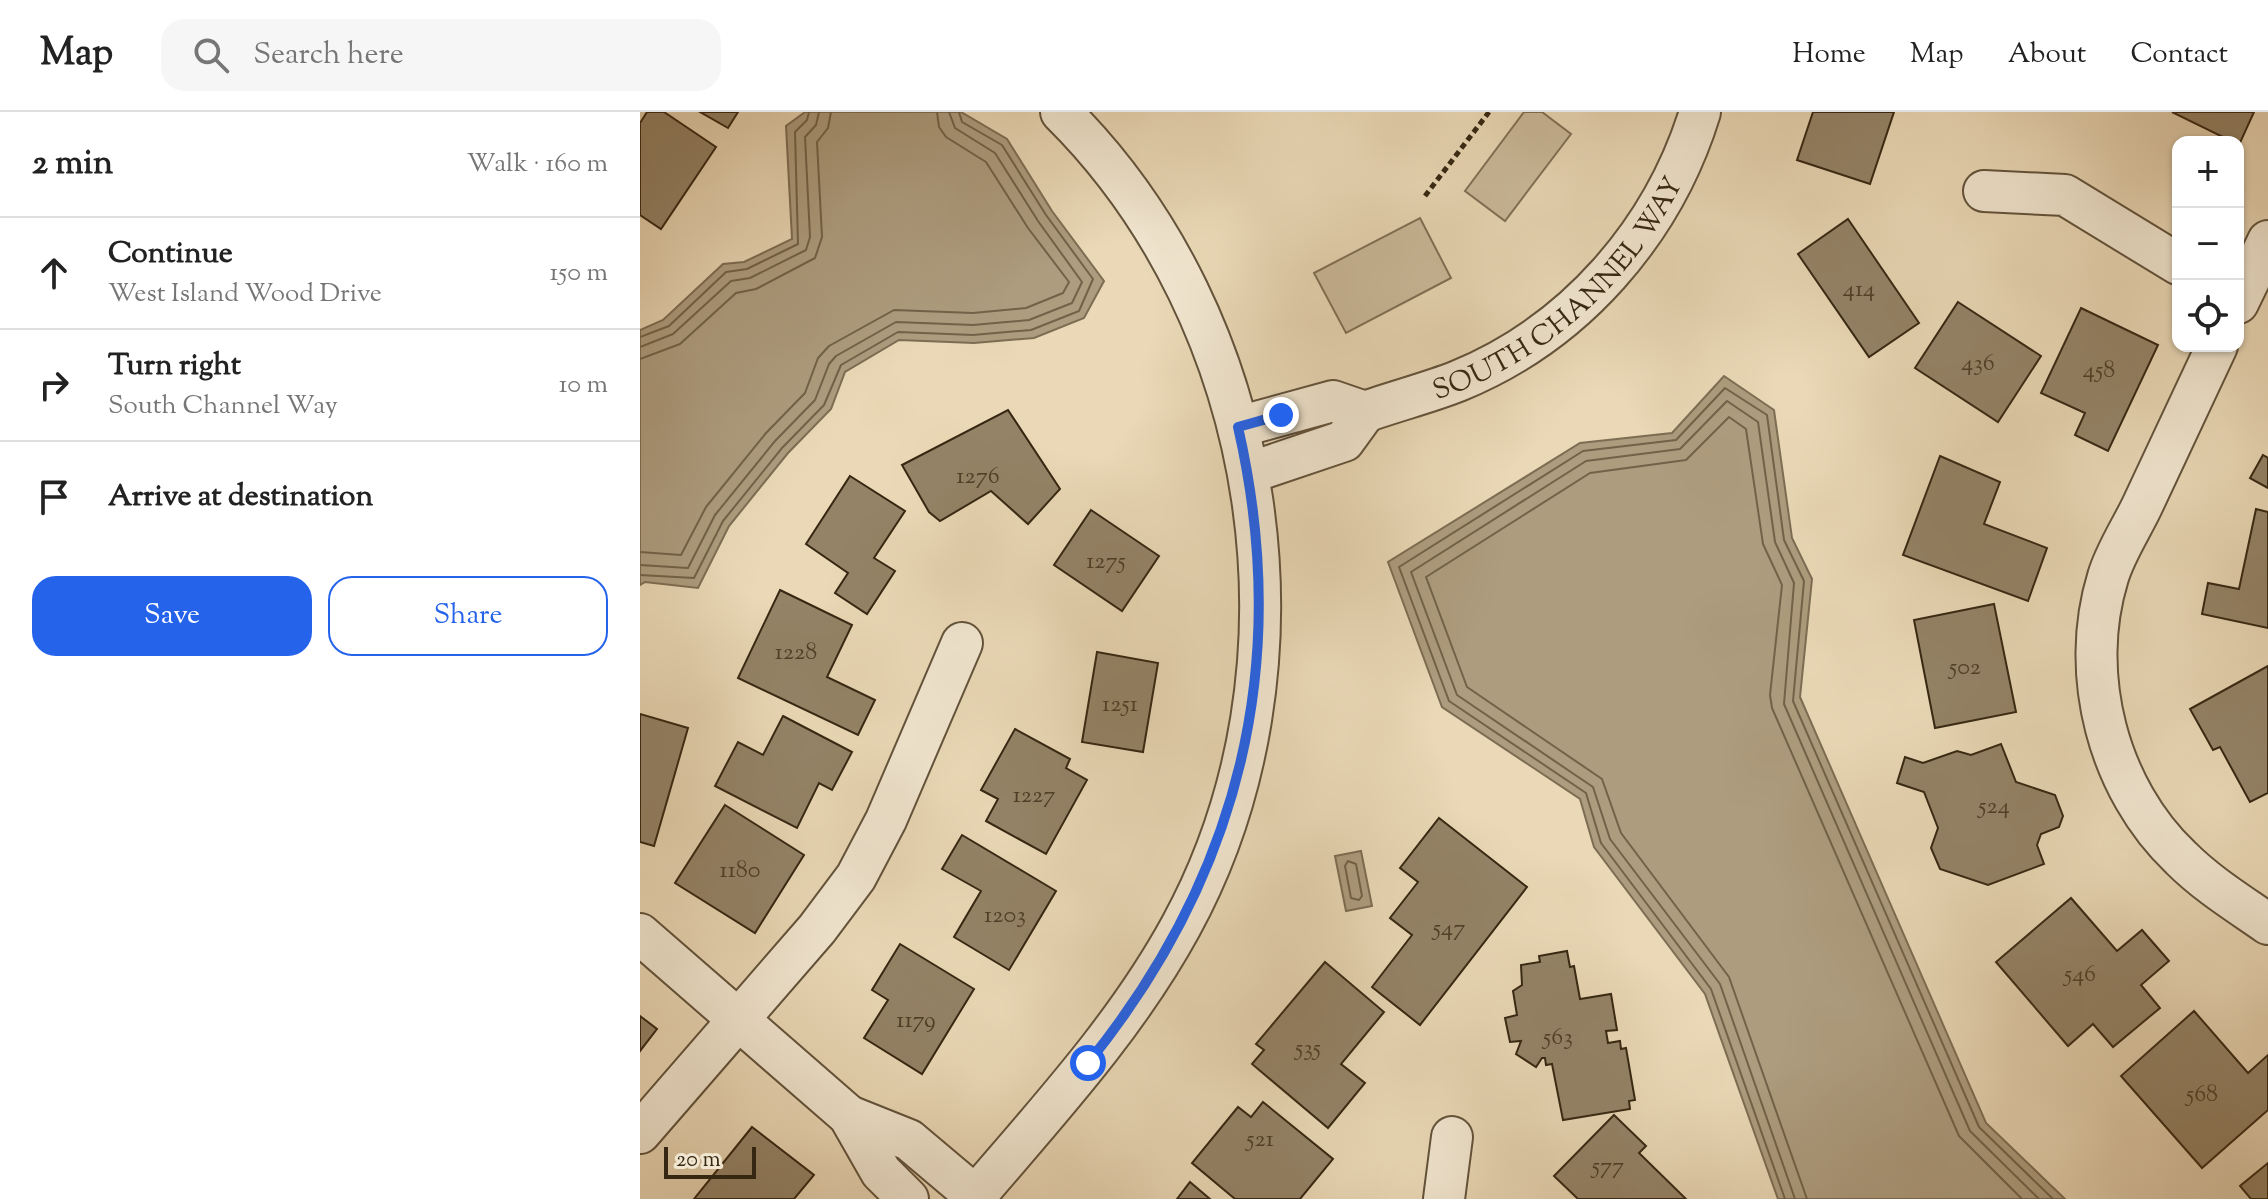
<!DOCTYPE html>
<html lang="en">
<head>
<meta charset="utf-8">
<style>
  :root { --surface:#fff; --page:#f6f6f6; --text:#222; --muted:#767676; --line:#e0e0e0; --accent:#2563eb }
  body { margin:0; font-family:"Sorts Mill Goudy",serif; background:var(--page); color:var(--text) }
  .controls { position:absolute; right:24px; top:24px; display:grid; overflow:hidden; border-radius:16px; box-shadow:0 2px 6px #0004 }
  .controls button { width:72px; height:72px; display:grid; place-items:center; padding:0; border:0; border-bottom:2px solid var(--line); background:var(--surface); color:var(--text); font:40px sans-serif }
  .scale { position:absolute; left:24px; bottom:20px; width:92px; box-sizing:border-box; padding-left:8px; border:4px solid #362712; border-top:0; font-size:22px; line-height:28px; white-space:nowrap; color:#362712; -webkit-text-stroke:6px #f1e6d0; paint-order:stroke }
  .stop { position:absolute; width:24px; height:24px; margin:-18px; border:6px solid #2563eb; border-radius:50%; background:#fff }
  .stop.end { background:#2563eb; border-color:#fff; box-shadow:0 2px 8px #0008 }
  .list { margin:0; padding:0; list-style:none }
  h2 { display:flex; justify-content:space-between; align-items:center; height:104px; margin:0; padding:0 32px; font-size:34px }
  h2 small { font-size:26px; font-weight:400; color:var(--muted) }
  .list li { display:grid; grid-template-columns:52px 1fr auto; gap:24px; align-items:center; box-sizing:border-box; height:112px; padding:0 32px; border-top:2px solid var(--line) }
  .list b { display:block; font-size:30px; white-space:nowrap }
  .list p { margin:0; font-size:26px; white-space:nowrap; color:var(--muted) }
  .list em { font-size:26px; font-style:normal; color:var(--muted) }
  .actions { display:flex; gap:16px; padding:24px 32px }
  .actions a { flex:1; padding:18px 0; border:2px solid var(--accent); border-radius:24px; text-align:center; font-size:28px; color:var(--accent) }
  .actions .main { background:var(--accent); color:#fff }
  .icon { flex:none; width:44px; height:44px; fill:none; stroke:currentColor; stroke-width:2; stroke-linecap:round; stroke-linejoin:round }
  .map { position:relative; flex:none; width:1628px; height:1087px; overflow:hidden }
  header { display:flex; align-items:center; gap:48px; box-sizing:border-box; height:112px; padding:0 40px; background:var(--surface); border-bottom:2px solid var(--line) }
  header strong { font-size:38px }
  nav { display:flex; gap:44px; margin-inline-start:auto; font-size:28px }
  .search { width:560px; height:72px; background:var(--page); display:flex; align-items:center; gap:20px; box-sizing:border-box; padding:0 28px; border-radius:24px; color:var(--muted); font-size:30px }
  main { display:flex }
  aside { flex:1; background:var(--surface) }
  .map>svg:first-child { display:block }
  .green { fill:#cbba9a; stroke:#807056; stroke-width:2 }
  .water { fill:#ad9c7e; stroke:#7d6d53; stroke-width:2 }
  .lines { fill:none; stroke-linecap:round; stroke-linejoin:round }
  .shore { stroke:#726248; stroke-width:2 }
  .building { fill:#948367; stroke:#362712; stroke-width:2 }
  .minor-casing { stroke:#63533b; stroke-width:44 }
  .path { stroke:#362712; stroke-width:5; stroke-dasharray:6 4; stroke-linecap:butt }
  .minor { stroke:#f1e6d0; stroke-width:40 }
  .route { stroke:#2563eb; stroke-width:10 }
  .labels { text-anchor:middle; stroke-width:6; stroke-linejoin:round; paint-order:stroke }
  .number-label { font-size:24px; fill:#4e3e27 }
  .street-label { font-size:28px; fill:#362712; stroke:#f1e6d0 }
</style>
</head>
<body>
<header>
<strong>Map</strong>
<div class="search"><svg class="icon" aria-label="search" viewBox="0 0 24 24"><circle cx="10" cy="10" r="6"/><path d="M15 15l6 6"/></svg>Search here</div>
<nav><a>Home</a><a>Map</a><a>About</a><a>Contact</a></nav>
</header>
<main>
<aside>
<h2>2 min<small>Walk · 160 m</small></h2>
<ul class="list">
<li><svg class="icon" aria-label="ahead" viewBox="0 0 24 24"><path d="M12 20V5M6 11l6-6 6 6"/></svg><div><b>Continue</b><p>West Island Wood Drive</p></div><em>150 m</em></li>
<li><svg class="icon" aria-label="right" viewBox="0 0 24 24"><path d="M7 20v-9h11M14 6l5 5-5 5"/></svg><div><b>Turn right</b><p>South Channel Way</p></div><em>10 m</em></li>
<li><svg class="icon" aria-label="arrive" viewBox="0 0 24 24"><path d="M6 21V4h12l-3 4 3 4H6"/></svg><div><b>Arrive at destination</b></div></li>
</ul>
<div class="actions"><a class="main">Save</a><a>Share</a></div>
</aside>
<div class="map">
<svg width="1628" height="1087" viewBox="0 0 1628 1087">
  <rect width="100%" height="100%" fill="#ead8b6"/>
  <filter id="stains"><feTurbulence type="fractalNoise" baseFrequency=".0025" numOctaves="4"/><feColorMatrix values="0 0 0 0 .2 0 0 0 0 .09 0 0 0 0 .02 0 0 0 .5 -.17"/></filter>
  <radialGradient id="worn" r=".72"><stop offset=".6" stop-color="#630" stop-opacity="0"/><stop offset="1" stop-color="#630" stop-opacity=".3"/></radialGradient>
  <!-- green -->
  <g class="green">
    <path d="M884,0H902L931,22L865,109L825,79Z"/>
    <path d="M780,106L811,166L706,221L674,161Z"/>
  </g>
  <!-- water -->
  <g class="water">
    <path d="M165,0H321L367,27L412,99L464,169L444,206L394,226L334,231L259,228L205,260L191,297L148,341L89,414L58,476L5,470L0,473V218L23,208L83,152L104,150L152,127L146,14Z"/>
    <path d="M1084,264L1134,298L1152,426L1172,467L1160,585L1346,1011L1425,1087H1138L1065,882L954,735L940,687L802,595L748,450L940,331L1032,321Z"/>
    <path d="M721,739L732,794L706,799L695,744Z"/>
  </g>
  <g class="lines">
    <!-- shore -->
    <g class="shore">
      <path d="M0,225L29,214L86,160L107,157L158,132L155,20L167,8L169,0"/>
      <path d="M0,235L33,222L91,169L110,166L166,138L170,125L165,25L176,13L179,0"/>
      <path d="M0,247L40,232L96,181L116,177L175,146L182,125L177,30L188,16L191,0"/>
      <path d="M0,440L41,443L66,395L126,321L165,281L178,246L189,234L254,198L333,201L386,196L423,181L429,170L388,116L346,50L306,25L299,15L297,0"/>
      <path d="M0,453L48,456L75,403L135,329L175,288L189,252L196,244L256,210L333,213L389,208L432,191L442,170L398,109L355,41L315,16L309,0"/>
      <path d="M0,463L54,466L83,409L142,336L184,293L201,253L258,220L333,223L391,218L439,199L453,167L406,103L362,33L322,10L319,0"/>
      <path d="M708,749L716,752L722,784L719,788L711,786L705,754Z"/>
      <path d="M1145,1087L1071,877L961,731L946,681L809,589L759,455L943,339L1036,328L1085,276L1127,303L1144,428L1164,469L1153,589L1339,1015L1413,1087"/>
      <path d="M1155,1087L1080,872L970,727L953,675L817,583L771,460L946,349L1040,337L1087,289L1118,310L1135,430L1154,471L1144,592L1330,1019L1399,1087"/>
      <path d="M1167,1087L1089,865L981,721L962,667L827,575L786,465L950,361L1046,348L1089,305L1106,317L1123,432L1142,473L1130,583L1132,596L1319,1024L1382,1087"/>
    </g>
  </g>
  <!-- building -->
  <g class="building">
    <path d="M7,0H24L76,35L21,117L0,103V11Z"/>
    <path d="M60,0H98L88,16Z"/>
    <path d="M1173,0H1254L1230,72L1157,48Z"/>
    <path d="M1532,0H1614L1599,33Z"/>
    <path d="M1208,107L1279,211L1229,245L1158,142Z"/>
    <path d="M1318,190L1401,244L1358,310L1275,256Z"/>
    <path d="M1441,196L1518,233L1468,339L1435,323L1445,301L1401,281Z"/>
    <path d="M368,298L420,377L388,412L351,379L300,409L289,400L262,353Z"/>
    <path d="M1623,343L1628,346V376L1610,366Z"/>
    <path d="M1300,344L1360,370L1344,412L1407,436L1388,489L1263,443Z"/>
    <path d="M210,364L265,399L234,446L255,459L227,502L195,481L208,461L166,432Z"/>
    <path d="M1616,397L1628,400V516L1562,502L1568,471L1599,477Z"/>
    <path d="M451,398L519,444L482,499L414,453Z"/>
    <path d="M140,478L212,513L187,565L235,588L218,623L98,566Z"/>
    <path d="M1354,492L1376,600L1295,616L1274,508Z"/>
    <path d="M457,540L518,551L503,640L442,630Z"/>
    <path d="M1628,554V681L1610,690L1580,635L1573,638L1550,597Z"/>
    <path d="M0,602L48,616L14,734L0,730Z"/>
    <path d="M143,604L212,640L192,678L179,671L157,716L75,674L98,630L123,643Z"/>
    <path d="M375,617L430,647L426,656L447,668L406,742L346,709L358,687L341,678Z"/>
    <path d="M1361,632L1376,670L1415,683L1423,704L1419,715L1401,722L1397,733L1404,752L1348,773L1300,757L1291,736L1298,716L1284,680L1257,671L1265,645L1283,651L1317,639L1331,643Z"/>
    <path d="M85,693L164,743L115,821L35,771Z"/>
    <path d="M799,706L887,775L780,913L732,875L772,823L750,806L778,770L760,756Z"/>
    <path d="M322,723L416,779L369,858L314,825L341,779L302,757Z"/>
    <path d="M1431,786L1477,839L1502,818L1529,849L1501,873L1520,896L1473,935L1453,912L1428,934L1356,850Z"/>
    <path d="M260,832L334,877L282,962L224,926L248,888L232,878Z"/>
    <path d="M927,839L930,855L934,854L940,887L971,882L977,918L966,919L968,931L980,929L981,937L986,936L995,988L989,989L990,997L923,1008L912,952L906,953L905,946H902L896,955L876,942L881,929L870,930L865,906L877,903L873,879L882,873L881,853L900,850L899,844Z"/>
    <path d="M685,850L744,900L701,952L725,971L688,1016L612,952L624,938L616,932Z"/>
    <path d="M1554,899L1608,961L1628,943V998L1562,1056L1481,964Z"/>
    <path d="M0,904L17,917L0,939Z"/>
    <path d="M623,990L693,1047L660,1087H595L552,1051L598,995L611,1005Z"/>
    <path d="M974,1003L1006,1034L999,1041L1046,1087H938L914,1064Z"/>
    <path d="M112,1015L174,1063L154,1087H54Z"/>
    <path d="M1628,1051V1087H1611L1600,1074Z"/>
    <path d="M550,1070L570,1087H537Z"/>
  </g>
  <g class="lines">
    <!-- minor casing -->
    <g class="minor-casing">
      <g id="minor">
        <path d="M1344,79L1425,83L1538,152"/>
        <path d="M1598,191L1628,129"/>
        <path d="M1577,234C1552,287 1527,340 1502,394C1491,417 1475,441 1468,465C1438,562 1468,677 1541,746C1567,772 1598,791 1628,812"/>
        <path id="s1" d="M725,300C755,289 788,281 818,269C935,221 1023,120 1060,0"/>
        <path d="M598,315L693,289L725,300L704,329L609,361"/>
        <path d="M0,822L209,1004L241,1060L268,1087"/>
        <path d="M209,1004L269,1028L339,1087"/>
        <path d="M0,1021L177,817L216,765L246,708L322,531"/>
        <path d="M333,1087C407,1000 486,915 541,814C682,556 630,207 421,0"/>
        <path d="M804,1087L812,1025"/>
      </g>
    </g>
    <!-- path -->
    <path class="path" d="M785,84L849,0"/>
    <!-- minor -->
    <use href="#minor" class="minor"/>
  </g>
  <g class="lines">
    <!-- route -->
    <path class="route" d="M448,951C600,763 652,551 598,315L641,303"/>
  </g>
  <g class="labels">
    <!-- number labels -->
    <g class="number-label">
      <text x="1219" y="184">414</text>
      <text x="1338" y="258">436</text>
      <text x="1459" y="265">458</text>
      <text x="338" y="371">1276</text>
      <text x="466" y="456">1275</text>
      <text x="156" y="547">1228</text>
      <text x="1325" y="562">502</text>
      <text x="480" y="599">1251</text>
      <text x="394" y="690">1227</text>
      <text x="1354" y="701">524</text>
      <text x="100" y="765">1180</text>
      <text x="365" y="810">1203</text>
      <text x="809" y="823">547</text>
      <text x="1440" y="869">546</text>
      <text x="276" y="915">1179</text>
      <text x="918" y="932">563</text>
      <text x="668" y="943">535</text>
      <text x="1562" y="989">568</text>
      <text x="620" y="1034">521</text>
      <text x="968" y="1061">577</text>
    </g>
    <!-- street labels -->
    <g class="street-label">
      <text dy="10" stroke="none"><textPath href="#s1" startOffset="236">SOUTH CHANNEL WAY</textPath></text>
    </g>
  </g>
  <rect width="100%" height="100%" filter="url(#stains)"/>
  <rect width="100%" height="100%" fill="url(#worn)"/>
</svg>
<div class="controls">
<button>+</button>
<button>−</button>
<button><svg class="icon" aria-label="locate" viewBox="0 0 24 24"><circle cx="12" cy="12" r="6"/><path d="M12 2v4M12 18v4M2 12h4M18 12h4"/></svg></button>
</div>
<div class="scale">20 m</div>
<div class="stop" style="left:448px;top:951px"></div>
<div class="stop end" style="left:641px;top:303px"></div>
</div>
</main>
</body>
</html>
